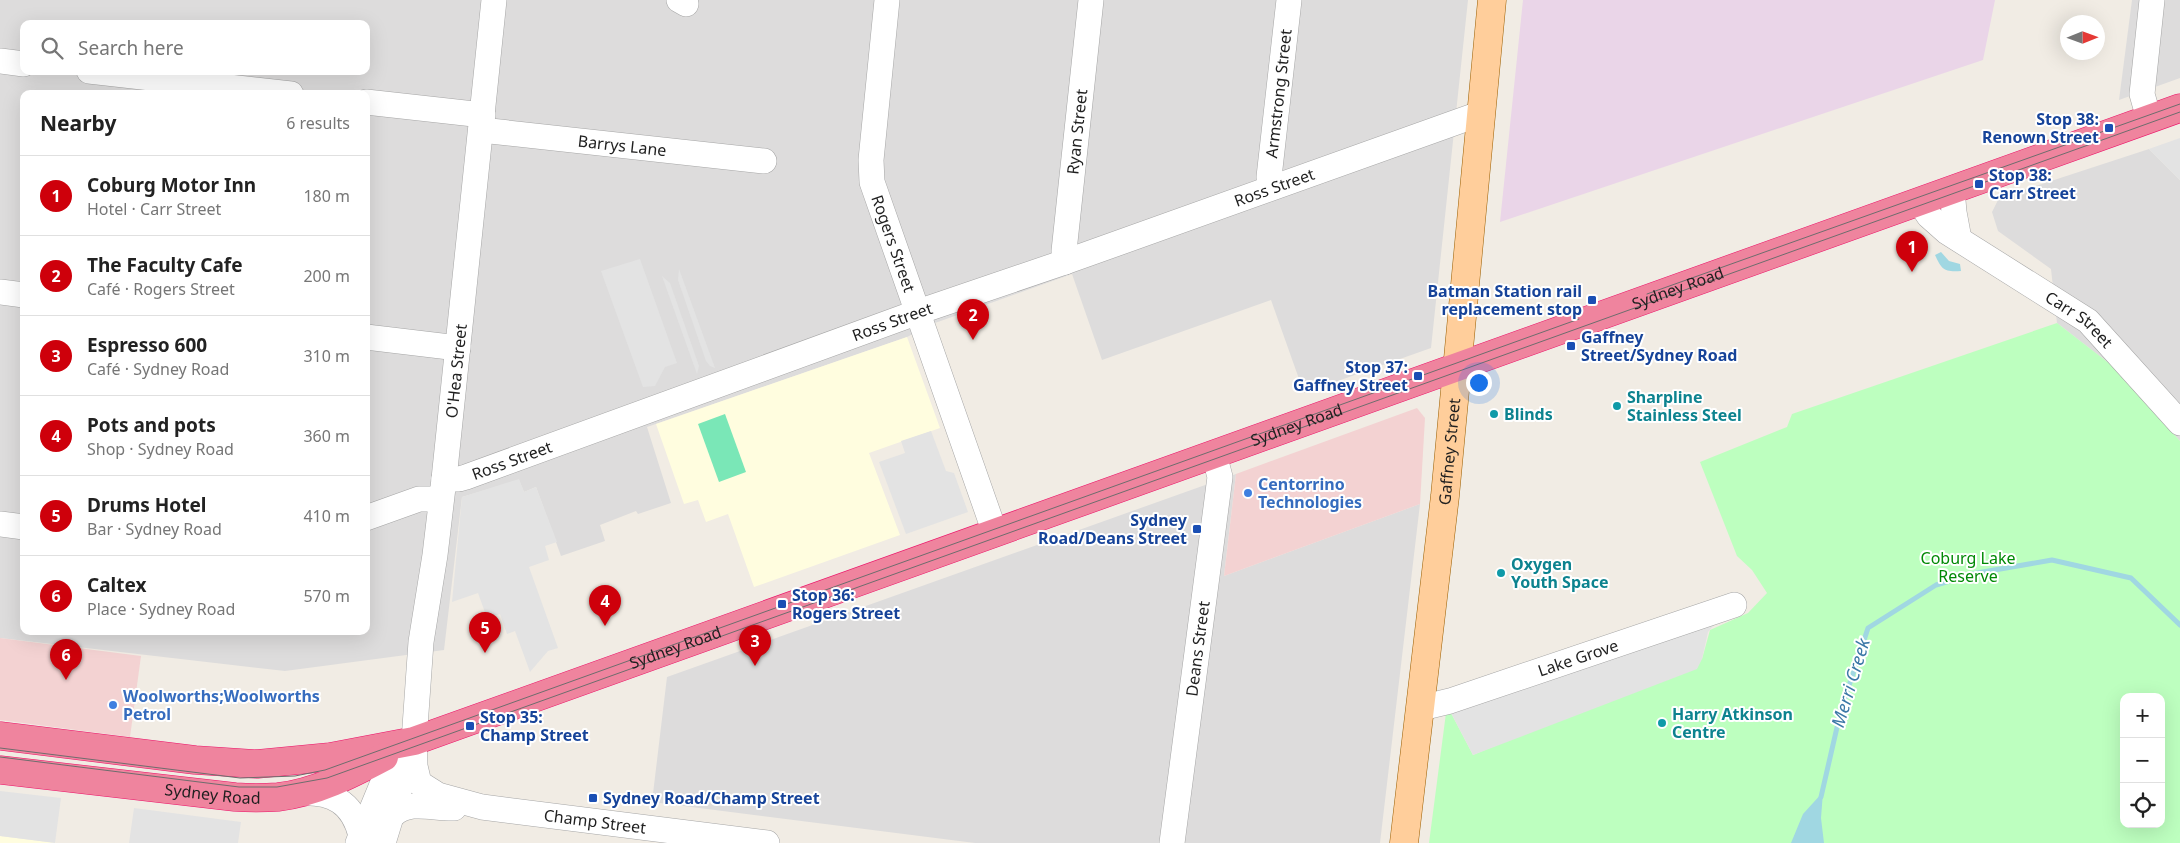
<!DOCTYPE html>
<html lang="en">
<head>
<meta charset="utf-8">
<style>
  :root { --surface:#fff; --page:#f6f6f6; --text:#222; --muted:#767676; --line:#e0e0e0; --accent:#ce000b }
  body { margin:0; font-family:"Noto Sans",sans-serif; background:var(--page); color:var(--text) }
  .controls { position:absolute; right:15px; bottom:15px; display:grid; overflow:hidden; border-radius:10px; box-shadow:0 5px 20px #0002 }
  .controls button { width:45px; height:45px; display:grid; place-items:center; padding:0; border:0; border-bottom:1px solid var(--line); background:var(--surface); color:var(--text); font:25px sans-serif }
  .compass { position:absolute; left:2060px; top:15px; width:45px; height:45px; border-radius:50%; background:var(--surface); box-shadow:0 5px 20px #0002; rotate:89deg }
  .you { position:absolute; left:1478px; top:382px; width:18px; height:18px; margin:-12px; border:4px solid #fff; border-radius:50%; background:#1a73e8; box-shadow:0 0 0 8px #1a73e833 }
  .badge { display:grid; place-items:center; width:32px; height:32px; border-radius:50%; background:var(--accent); color:#fff; font-size:16px; font-weight:700 }
  .pin { position:absolute; translate:-50% -41px; filter:drop-shadow(0 1px 2px #0008) }
  .pin::after { content:''; position:absolute; top:26px; width:18px; height:15px; background:inherit; clip-path:polygon(0 0,100% 0,50% 100%) }
  .list { margin:0; padding:0; list-style:none }
  h2 { display:flex; justify-content:space-between; align-items:center; height:65px; margin:0; padding:0 20px; font-size:21px }
  h2 small { font-size:16px; font-weight:400; color:var(--muted) }
  .list li { display:grid; grid-template-columns:32px 1fr auto; gap:15px; align-items:center; box-sizing:border-box; height:80px; padding:0 20px; border-top:1px solid var(--line) }
  .list b { display:block; font-size:19px; white-space:nowrap }
  .list p { margin:0; font-size:16px; white-space:nowrap; color:var(--muted) }
  .list em { font-size:16px; font-style:normal; color:var(--muted) }
  .icon { flex:none; width:28px; height:28px; fill:none; stroke:currentColor; stroke-width:2; stroke-linecap:round; stroke-linejoin:round }
  .map { position:relative; flex:none; width:2180px; height:843px; overflow:hidden }
  .search { position:absolute; background:var(--surface); box-shadow:0 5px 20px #0002; left:20px; top:20px; width:350px; height:55px; display:flex; align-items:center; gap:12px; box-sizing:border-box; padding:0 18px; border-radius:10px; color:var(--muted); font-size:19px }
  .panel { position:absolute; background:var(--surface); box-shadow:0 5px 20px #0002; left:20px; top:90px; width:350px; height:545px; border-radius:10px }
  .map>svg:first-child { display:block }
  .residential { fill:#dddcdc; fill-rule:evenodd }
  .commercial { fill:#f3d2d2 }
  .industrial { fill:#ead5e8 }
  .education { fill:#fffddf }
  .park { fill:#bdffbf; fill-rule:evenodd }
  .pitch { fill:#7ae7b7 }
  .parking { fill:#e3e3e3 }
  .water { fill:#a0d7e2 }
  .lines { fill:none; stroke-linecap:round; stroke-linejoin:round }
  .stream { stroke:#a0d7e2; stroke-width:5 }
  .minor-casing { stroke:#a6a6a6; stroke-width:26 }
  .major-casing { stroke:#9a5e00; stroke-width:29 }
  .highway-casing { stroke:#ec146a; stroke-width:29 }
  .minor { stroke:#fff; stroke-width:25 }
  .major { stroke:#ffce9b; stroke-width:28 }
  .highway { stroke:#ef849e; stroke-width:28 }
  .tram { stroke:#6d6d6d; stroke-width:1 }
  .transit-dot { fill:#1a4fb4; stroke:#fff; stroke-width:2 }
  .culture-dot { fill:#0f9aa8; stroke:#fff; stroke-width:2 }
  .shop-dot { fill:#3f7fe0; stroke:#fff; stroke-width:2 }
  .labels { text-anchor:middle; stroke-width:4; stroke-linejoin:round; paint-order:stroke }
  .street-label { font-size:16px; fill:#1f1f1f; stroke:#fff }
  .transit-label { font-size:16px; font-weight:bold; fill:#164399; stroke:#fff; text-anchor:start }
  .culture-label { font-size:16px; font-weight:bold; fill:#0d838f; stroke:#fff; text-anchor:start }
  .shop-label { font-size:16px; font-weight:bold; fill:#366cbe; stroke:#fff; text-anchor:start }
  .park-label { font-size:16px; fill:#018905; stroke:#fff }
  .water-label { font-size:18px; font-style:italic; fill:#3c78a7; stroke:#fff }
</style>
</head>
<body>
<div class="map">
<svg width="2180" height="843" viewBox="0 0 2180 843">
  <rect width="100%" height="100%" fill="#f1ece4"/>
  <!-- residential -->
  <g class="residential">
    <path d="M0,0H1468L1431,348L1304,393L1271,300L1102,360L1072,274L935,323L907,337L647,427L671,503L638,514L636,511L600,525L605,541L561,556L536,487L524,492L519,480L462,497L444,650L285,671L0,638ZM24,24H366V71H24ZM24,94H366V631H24Z"/>
    <path d="M2132,0H2180V78L2119,100Z"/>
    <path d="M2149,149L2180,180V441L2110,364L2057,323L2051,269L1998,231L1992,212L1999,198Z"/>
    <path d="M1236,474L1224,576L1420,504L1380,843H975L652,802L667,677Z"/>
  </g>
  <!-- commercial -->
  <g class="commercial">
    <path d="M1417,408L1425,418L1420,504L1224,576L1236,474Z"/>
    <path d="M0,638L141,656L130,737L0,720Z"/>
  </g>
  <!-- industrial -->
  <path class="industrial" d="M1523,0H1995L1983,60L1500,222Z"/>
  <!-- education -->
  <g class="education">
    <path d="M907,337L940,428L869,453L900,535L754,587L728,514L706,522L698,500L684,504L656,424Z"/>
    <path d="M0,836L57,843H0Z"/>
  </g>
  <!-- park -->
  <path class="park" d="M2057,323L2110,364L2180,441V843H1429L1446,713H1451L1473,755L1702,659L1710,630L1748,613L1767,593L1752,570L1737,556L1700,462L1787,427L1792,414ZM2124,697H2161V824H2124Z"/>
  <!-- pitch -->
  <path class="pitch" d="M725,414L746,472L719,482L698,424Z"/>
  <!-- parking -->
  <g class="parking">
    <path d="M2180,138V180L2149,149Z"/>
    <path d="M640,259L677,363L665,367L655,386L643,387L601,271Z"/>
    <path d="M679,269L715,368L710,366L706,361L678,280Z"/>
    <path d="M662,276L670,283L699,366L697,374Z"/>
    <path d="M931,431L946,471L954,473L968,512L906,534L879,462L905,453L901,441Z"/>
    <path d="M519,479L524,492L536,487L557,542L545,546L549,560L529,567L558,648L548,651L530,672L515,631L507,634L500,614L487,618L478,593L452,602L462,497Z"/>
    <path d="M1716,623L1708,632L1702,659L1697,669L1473,755L1451,713Z"/>
    <path d="M0,791L61,798L55,843L0,836Z"/>
    <path d="M134,808L241,822L238,843H129Z"/>
  </g>
  <!-- water -->
  <g class="water">
    <path d="M1941,252L1949,261L1960,264L1961,271C1944,272 1942,270 1935,255Z"/>
    <path d="M1823,792L1821,818L1824,843H1791L1803,814Z"/>
  </g>
  <g class="lines">
    <!-- stream -->
    <path class="stream" d="M1821,797L1841,710L1868,628L1936,585L1977,573L2052,560L2131,578L2180,625"/>
    <!-- minor casing -->
    <g class="minor-casing">
      <g id="minor">
        <path id="s1" d="M494,0L444,479L435,555L421,642L414,741L415,766L419,783L438,795L482,807L767,843"/>
        <path d="M679,0L686,4"/>
        <path id="s2" d="M887,0L871,160L872,182L995,533"/>
        <path d="M0,61L24,64"/>
        <path d="M89,71L291,94"/>
        <path d="M366,102L483,115"/>
        <path d="M2149,119L2142,94L2152,0"/>
        <path id="s3" d="M481,130L764,161"/>
        <path id="s4" d="M1270,188L1269,177L1289,0"/>
        <path d="M1952,189L1954,212L1959,239"/>
        <path id="s5" d="M1919,201L1929,216L1947,232L2088,321L2180,423"/>
        <path id="s6" d="M1065,262L1064,251L1091,0"/>
        <path d="M0,292L24,295"/>
        <path d="M366,337L458,348"/>
        <path id="s7" d="M444,479H459L466,477L918,312L1065,262L1482,113"/>
        <path d="M366,518L419,499H441"/>
        <path d="M0,524L24,527"/>
        <path id="s8" d="M1421,708L1450,701L1734,605"/>
        <path d="M299,793C332,791 353,802 361,836"/>
        <path d="M393,815C409,799 434,809 454,808"/>
        <path d="M358,843L384,780L414,741"/>
        <path d="M383,843L410,755"/>
        <path id="s9" d="M1172,843L1220,477L1214,454"/>
      </g>
    </g>
    <!-- major casing -->
    <g class="major-casing">
      <g id="major">
        <path id="s10" d="M1404,843L1445,496L1492,0"/>
      </g>
    </g>
    <!-- highway casing -->
    <g class="highway-casing">
      <g id="highway">
        <path id="s11" d="M0,736L195,760L257,764L330,757L414,741L2180,108"/>
        <path id="s12" d="M0,770L235,797C249,798 264,798 278,797C315,793 352,774 384,757"/>
      </g>
    </g>
    <!-- minor -->
    <use href="#minor" class="minor"/>
    <!-- major -->
    <use href="#major" class="major"/>
    <!-- highway -->
    <use href="#highway" class="highway"/>
    <!-- tram -->
    <g class="tram">
      <path d="M1647,294L2180,104"/>
      <path d="M0,748L240,778L295,776L325,770L1579,319"/>
      <path d="M0,757L239,787H277L327,778L2180,112"/>
    </g>
  </g>
  <!-- markers -->
  <g class="transit-dot">
    <rect x="2104" y="123" width="10" height="10" rx="2.5"/>
    <rect x="1974" y="179" width="10" height="10" rx="2.5"/>
    <rect x="1587" y="295" width="10" height="10" rx="2.5"/>
    <rect x="1566" y="341" width="10" height="10" rx="2.5"/>
    <rect x="1413" y="371" width="10" height="10" rx="2.5"/>
    <rect x="1192" y="524" width="10" height="10" rx="2.5"/>
    <rect x="777" y="599" width="10" height="10" rx="2.5"/>
    <rect x="465" y="721" width="10" height="10" rx="2.5"/>
    <rect x="588" y="793" width="10" height="10" rx="2.5"/>
  </g>
  <g class="culture-dot">
    <circle cx="1617" cy="406" r="5"/>
    <circle cx="1494" cy="414" r="5"/>
    <circle cx="1501" cy="573" r="5"/>
    <circle cx="1662" cy="723" r="5"/>
  </g>
  <g class="shop-dot">
    <circle cx="1248" cy="493" r="5"/>
    <circle cx="113" cy="705" r="5"/>
  </g>
  <g class="labels">
    <!-- street labels -->
    <g class="street-label">
      <text dy="6" stroke="none"><textPath href="#s4" startOffset="95">Armstrong Street</textPath></text>
      <text dy="6" stroke="none"><textPath href="#s6" startOffset="131">Ryan Street</textPath></text>
      <text dy="6" stroke="none"><textPath href="#s3" startOffset="142">Barrys Lane</textPath></text>
      <text dy="6" stroke="none"><textPath href="#s7" startOffset="881">Ross Street</textPath></text>
      <text dy="6" stroke="none"><textPath href="#s2" startOffset="248">Rogers Street</textPath></text>
      <text dy="6" stroke="none"><textPath href="#s11" startOffset="1760">Sydney Road</textPath></text>
      <text dy="6" stroke="none"><textPath href="#s5" startOffset="201">Carr Street</textPath></text>
      <text dy="6" stroke="none"><textPath href="#s7" startOffset="476">Ross Street</textPath></text>
      <text transform="translate(456 371) rotate(-84)" y="6">O'Hea Street</text>
      <text dy="6" stroke="none"><textPath href="#s11" startOffset="1355">Sydney Road</textPath></text>
      <text dy="6" stroke="none"><textPath href="#s10" startOffset="394">Gaffney Street</textPath></text>
      <text dy="6" stroke="none"><textPath href="#s7" startOffset="71">Ross Street</textPath></text>
      <text dy="6" stroke="none"><textPath href="#s11" startOffset="695">Sydney Road</textPath></text>
      <text dy="6" stroke="none"><textPath href="#s9" startOffset="196">Deans Street</textPath></text>
      <text dy="6" stroke="none"><textPath href="#s8" startOffset="165">Lake Grove</textPath></text>
      <text dy="6" stroke="none"><textPath href="#s12" startOffset="214">Sydney Road</textPath></text>
      <text dy="6" stroke="none"><textPath href="#s1" startOffset="970">Champ Street</textPath></text>
    </g>
    <!-- transit labels -->
    <g class="transit-label">
      <text x="2099" y="125" text-anchor="end">Stop 38:<tspan x="2099" dy="18">Renown Street</tspan></text>
      <text x="1989" y="181">Stop 38:<tspan x="1989" dy="18">Carr Street</tspan></text>
      <text x="1582" y="297" text-anchor="end">Batman Station rail<tspan x="1582" dy="18">replacement stop</tspan></text>
      <text x="1581" y="343">Gaffney<tspan x="1581" dy="18">Street/Sydney Road</tspan></text>
      <text x="1408" y="373" text-anchor="end">Stop 37:<tspan x="1408" dy="18">Gaffney Street</tspan></text>
      <text x="1187" y="526" text-anchor="end">Sydney<tspan x="1187" dy="18">Road/Deans Street</tspan></text>
      <text x="792" y="601">Stop 36:<tspan x="792" dy="18">Rogers Street</tspan></text>
      <text x="480" y="723">Stop 35:<tspan x="480" dy="18">Champ Street</tspan></text>
      <text x="603" y="804">Sydney Road/Champ Street</text>
    </g>
    <!-- culture labels -->
    <g class="culture-label">
      <text x="1627" y="403">Sharpline<tspan x="1627" dy="18">Stainless Steel</tspan></text>
      <text x="1504" y="420">Blinds</text>
      <text x="1511" y="570">Oxygen<tspan x="1511" dy="18">Youth Space</tspan></text>
      <text x="1672" y="720">Harry Atkinson<tspan x="1672" dy="18">Centre</tspan></text>
    </g>
    <!-- shop labels -->
    <g class="shop-label">
      <text x="1258" y="490">Centorrino<tspan x="1258" dy="18">Technologies</tspan></text>
      <text x="123" y="702">Woolworths;Woolworths<tspan x="123" dy="18">Petrol</tspan></text>
    </g>
    <!-- park labels -->
    <g class="park-label">
      <text x="1968" y="564">Coburg Lake<tspan x="1968" dy="18">Reserve</tspan></text>
    </g>
    <!-- water labels -->
    <g class="water-label">
      <text transform="translate(1851 683) rotate(-73)" y="6">Merri Creek</text>
    </g>
  </g>
</svg>
<div class="controls">
<button>+</button>
<button>−</button>
<button><svg class="icon" aria-label="locate" viewBox="0 0 24 24"><circle cx="12" cy="12" r="6"/><path d="M12 2v4M12 18v4M2 12h4M18 12h4"/></svg></button>
</div>
<svg class="compass" viewBox="-18 -18 36 36"><path d="M0-13l5 13h-10z" fill="#e53935"/><path d="M0 13l5-13h-10z" fill="#767676"/></svg>
<div class="you"></div>
<div class="pin badge" style="left:1912px;top:272px">1</div>
<div class="pin badge" style="left:973px;top:340px">2</div>
<div class="pin badge" style="left:755px;top:666px">3</div>
<div class="pin badge" style="left:605px;top:626px">4</div>
<div class="pin badge" style="left:485px;top:653px">5</div>
<div class="pin badge" style="left:66px;top:680px">6</div>
<div class="search"><svg class="icon" aria-label="search" viewBox="0 0 24 24"><circle cx="10" cy="10" r="6"/><path d="M15 15l6 6"/></svg>Search here</div>
<section class="panel">
<h2>Nearby<small>6 results</small></h2>
<ul class="list">
<li><span class="badge">1</span><div><b>Coburg Motor Inn</b><p>Hotel · Carr Street</p></div><em>180 m</em></li>
<li><span class="badge">2</span><div><b>The Faculty Cafe</b><p>Café · Rogers Street</p></div><em>200 m</em></li>
<li><span class="badge">3</span><div><b>Espresso 600</b><p>Café · Sydney Road</p></div><em>310 m</em></li>
<li><span class="badge">4</span><div><b>Pots and pots</b><p>Shop · Sydney Road</p></div><em>360 m</em></li>
<li><span class="badge">5</span><div><b>Drums Hotel</b><p>Bar · Sydney Road</p></div><em>410 m</em></li>
<li><span class="badge">6</span><div><b>Caltex</b><p>Place · Sydney Road</p></div><em>570 m</em></li>
</ul>
</section>
</div>
</body>
</html>
